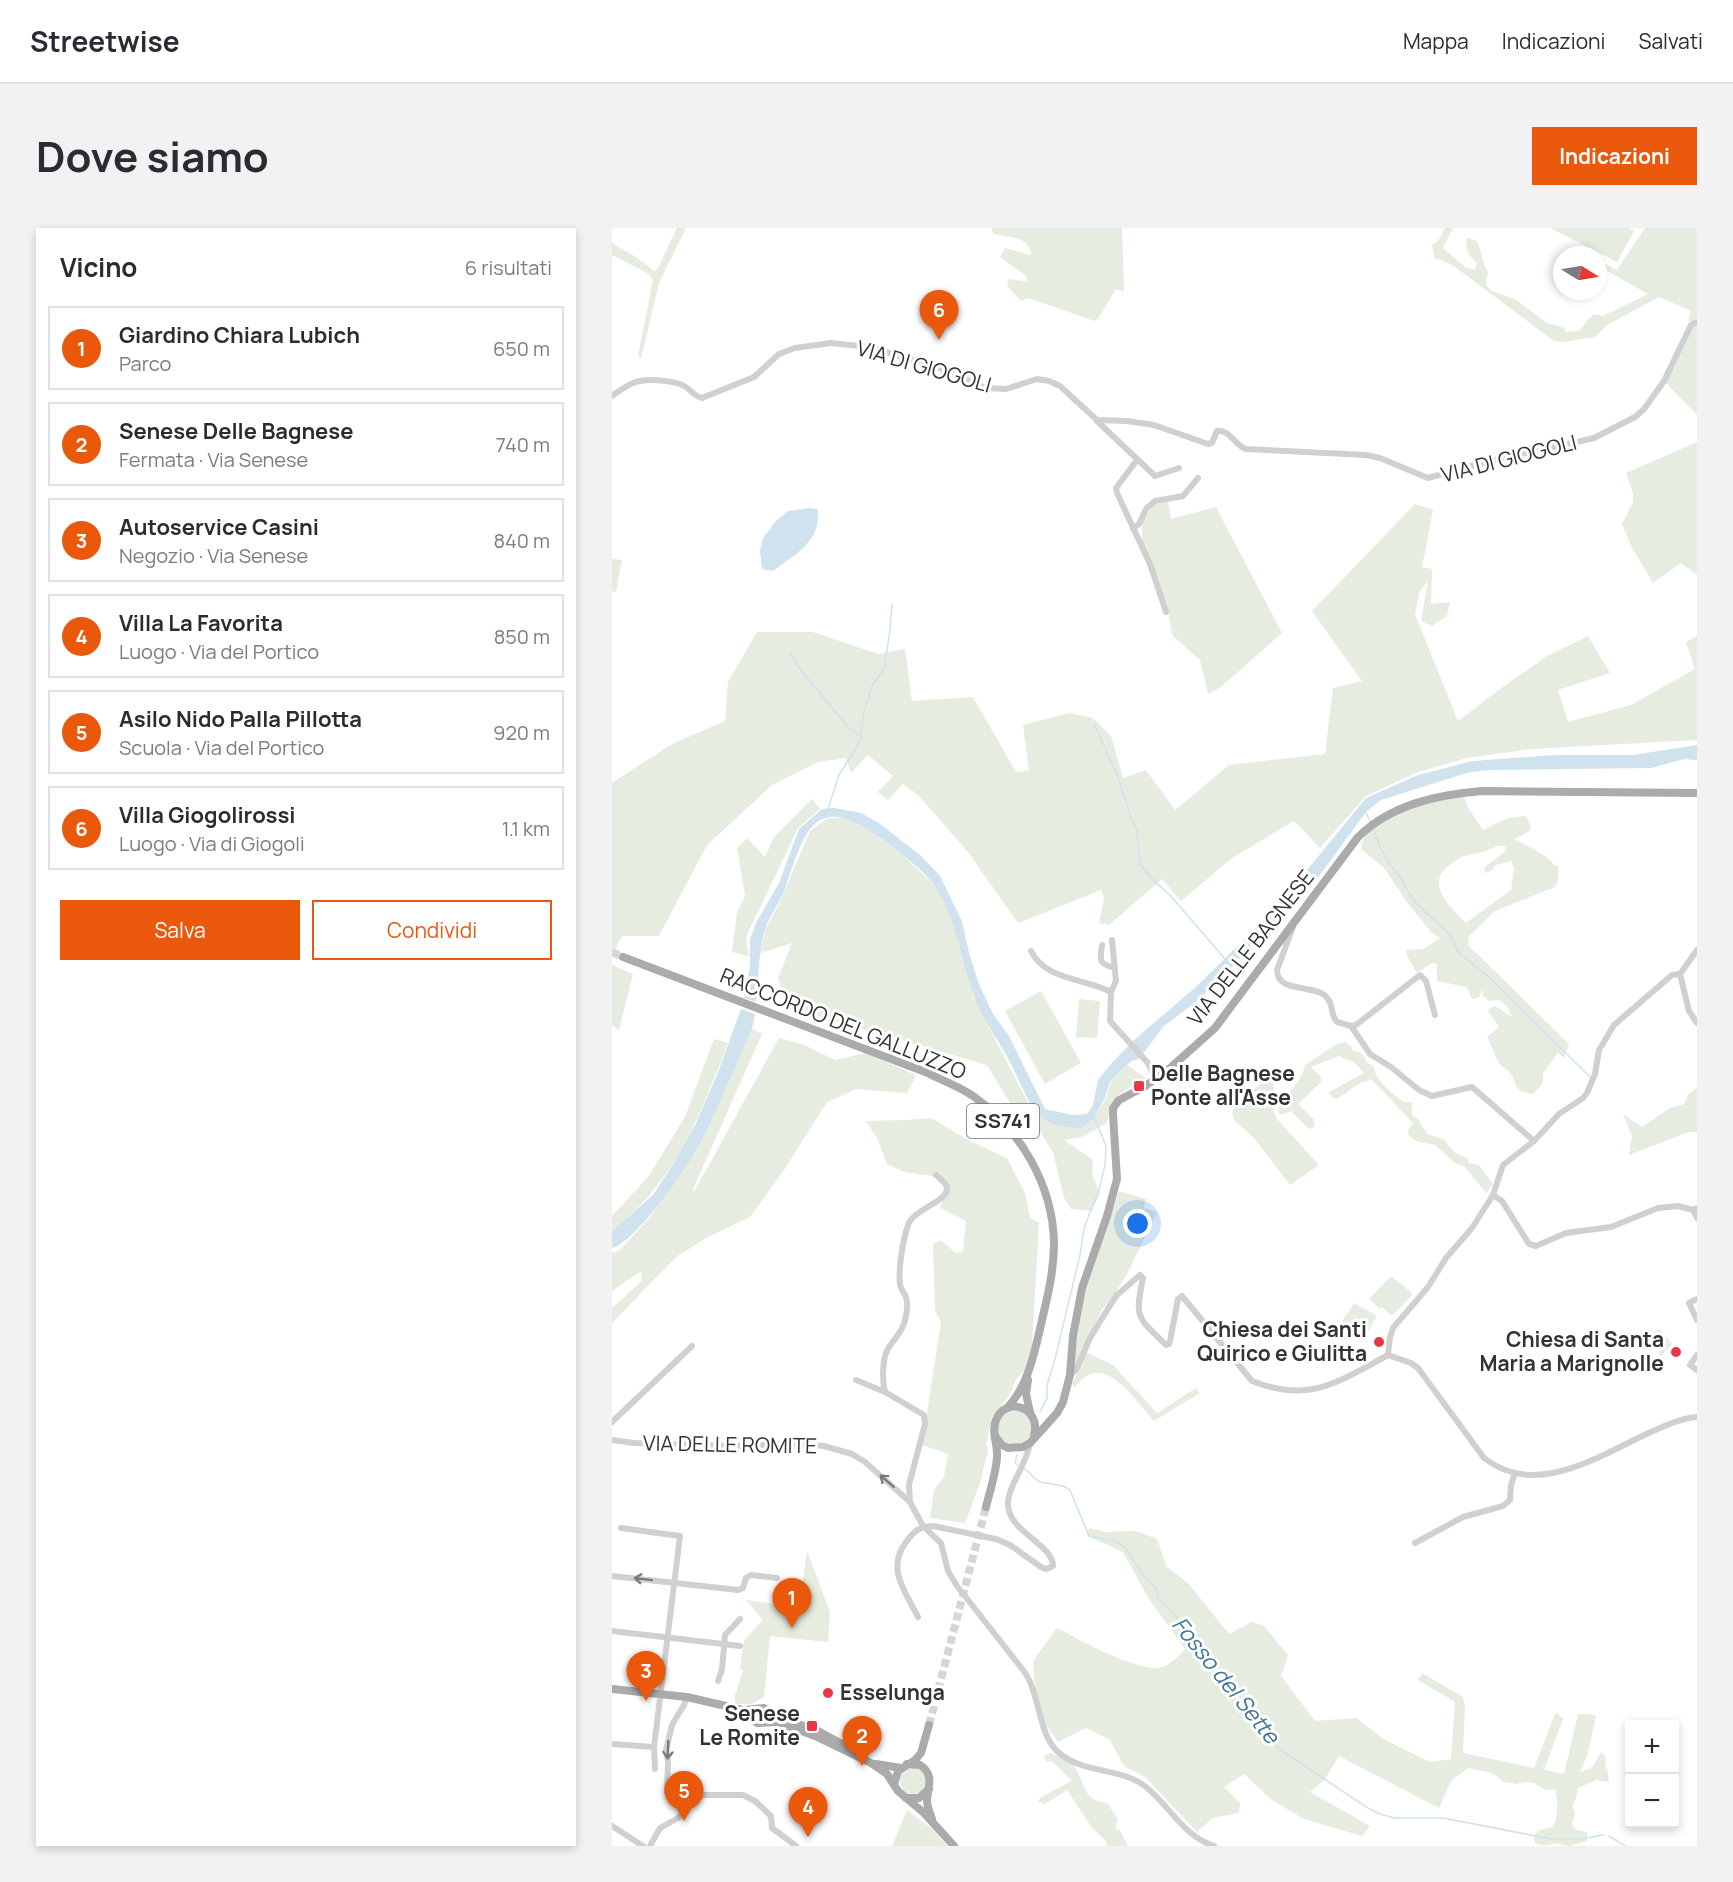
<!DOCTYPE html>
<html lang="it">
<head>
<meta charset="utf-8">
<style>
  :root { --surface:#fff; --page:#f2f2f3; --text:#2b2b33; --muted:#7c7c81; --line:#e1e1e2; --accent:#ea580c }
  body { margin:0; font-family:Manrope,sans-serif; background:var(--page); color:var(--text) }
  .controls { position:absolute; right:18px; bottom:18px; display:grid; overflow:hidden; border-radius:0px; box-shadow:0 3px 9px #0003 }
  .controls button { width:54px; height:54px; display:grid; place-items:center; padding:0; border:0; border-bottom:2px solid var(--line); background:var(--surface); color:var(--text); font:30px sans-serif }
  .compass { position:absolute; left:941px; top:18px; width:54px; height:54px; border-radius:50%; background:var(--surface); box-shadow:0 3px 9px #0003; rotate:101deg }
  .you { position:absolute; left:526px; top:996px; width:21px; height:21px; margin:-15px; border:4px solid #fff; border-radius:50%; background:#1a73e8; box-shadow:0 0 0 9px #1a73e833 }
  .badge { display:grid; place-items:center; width:39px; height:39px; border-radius:50%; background:var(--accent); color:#fff; font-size:20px; font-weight:700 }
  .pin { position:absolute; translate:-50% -50px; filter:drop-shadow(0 2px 3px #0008) }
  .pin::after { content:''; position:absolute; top:32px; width:21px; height:18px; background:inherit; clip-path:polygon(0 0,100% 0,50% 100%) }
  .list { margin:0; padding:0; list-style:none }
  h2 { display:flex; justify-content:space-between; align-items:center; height:78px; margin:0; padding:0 24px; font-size:26px }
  h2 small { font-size:20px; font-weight:400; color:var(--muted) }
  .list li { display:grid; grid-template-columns:39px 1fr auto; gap:18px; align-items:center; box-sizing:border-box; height:84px; margin:0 12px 12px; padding:0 12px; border:2px solid var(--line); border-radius:0px }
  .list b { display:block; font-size:22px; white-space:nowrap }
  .list p { margin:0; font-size:20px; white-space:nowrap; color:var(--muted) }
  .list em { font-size:20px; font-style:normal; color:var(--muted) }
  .actions { display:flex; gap:12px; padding:18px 24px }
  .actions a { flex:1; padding:14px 0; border:2px solid var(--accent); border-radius:0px; text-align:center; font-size:21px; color:var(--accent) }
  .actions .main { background:var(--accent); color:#fff }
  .map { position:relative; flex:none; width:1085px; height:1618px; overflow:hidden; border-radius:0px }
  header { display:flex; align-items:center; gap:36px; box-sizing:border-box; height:84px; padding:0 30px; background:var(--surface); border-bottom:2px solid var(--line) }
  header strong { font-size:28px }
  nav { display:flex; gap:33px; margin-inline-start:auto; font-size:21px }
  .intro { display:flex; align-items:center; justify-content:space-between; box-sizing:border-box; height:144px; padding:0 36px }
  h1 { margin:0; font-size:42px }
  .button { padding:15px 27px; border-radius:0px; background:var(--accent); color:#fff; font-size:21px; font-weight:700 }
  main { display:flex; gap:36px; padding:0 36px }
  aside { flex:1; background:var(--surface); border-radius:0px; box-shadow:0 3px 9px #0003 }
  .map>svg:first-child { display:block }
  .green { fill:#e6ecdf; fill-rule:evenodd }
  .water { fill:#cfe2ee }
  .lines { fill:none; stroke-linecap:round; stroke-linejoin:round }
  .stream { stroke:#cfe2ee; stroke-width:1.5 }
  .major-tunnel { stroke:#d6d6d6; stroke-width:8; stroke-dasharray:8 4; stroke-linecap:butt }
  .minor { stroke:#d0d0d0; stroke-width:6 }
  .major { stroke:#ababab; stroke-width:8 }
  .oneway { stroke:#7a7a7a }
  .poi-dot { fill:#e63946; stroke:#fff; stroke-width:2 }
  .labels { text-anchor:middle; stroke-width:6; stroke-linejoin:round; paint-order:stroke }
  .shield { fill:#fff; stroke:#707070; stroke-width:1.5 }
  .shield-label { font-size:20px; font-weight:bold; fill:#333 }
  .street-label { font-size:21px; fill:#333; stroke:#fff }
  .poi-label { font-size:21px; font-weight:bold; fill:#333; stroke:#fff; text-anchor:end }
  .water-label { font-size:22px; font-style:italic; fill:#3f7597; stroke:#fff }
</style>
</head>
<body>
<header>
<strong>Streetwise</strong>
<nav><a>Mappa</a><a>Indicazioni</a><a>Salvati</a></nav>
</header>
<div class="intro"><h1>Dove siamo</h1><a class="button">Indicazioni</a></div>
<main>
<aside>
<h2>Vicino<small>6 risultati</small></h2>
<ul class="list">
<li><span class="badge">1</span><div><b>Giardino Chiara Lubich</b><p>Parco</p></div><em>650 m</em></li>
<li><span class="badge">2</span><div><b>Senese Delle Bagnese</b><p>Fermata · Via Senese</p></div><em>740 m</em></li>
<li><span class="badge">3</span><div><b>Autoservice Casini</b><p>Negozio · Via Senese</p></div><em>840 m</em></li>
<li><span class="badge">4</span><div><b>Villa La Favorita</b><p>Luogo · Via del Portico</p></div><em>850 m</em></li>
<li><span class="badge">5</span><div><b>Asilo Nido Palla Pillotta</b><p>Scuola · Via del Portico</p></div><em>920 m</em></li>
<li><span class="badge">6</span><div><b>Villa Giogolirossi</b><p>Luogo · Via di Giogoli</p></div><em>1.1 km</em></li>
</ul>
<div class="actions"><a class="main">Salva</a><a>Condividi</a></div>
</aside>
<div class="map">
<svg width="1085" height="1618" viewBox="0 0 1085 1618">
  <rect width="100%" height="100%" fill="#fff"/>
  <!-- green -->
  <g class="green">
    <path d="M65,0H74L47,55L29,131L26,127L41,52L37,46L0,27V15C15,24 31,32 42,44L46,40Z"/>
    <path d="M379,0H510L512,64L504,61L487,89L483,93L416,70L409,73L395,58L397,51L416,54L414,48L388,29L393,20L419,27C418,8 396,9 382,6Z"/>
    <path d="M833,0H841L831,20L854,40L863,42L865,35C856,27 853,22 855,10L865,13C870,24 870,34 876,44L874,56L878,62L904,72L935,95L951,99L954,104L967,103L977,90L982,86L991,88L1036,66L986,38V32L1005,42L1033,0H1085V89L1081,94L1076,93L1079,83L1047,69L995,97L982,110C968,109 957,116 942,113L843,39L830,32L823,31L820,17L826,13Z"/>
    <path d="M938,0H1017L1022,3L1005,34Z"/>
    <path d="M1085,94V187L1052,153L1079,97Z"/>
    <path d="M1085,214V347L1069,335L1041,355L1020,320L1010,296L1021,274V265L1014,245Z"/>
    <path d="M556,273L559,291L604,279L670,405L609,459L596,466L588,432L560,407L557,387L530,313V292L542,277Z"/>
    <path d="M803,276L821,282L810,339L820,341L819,376L838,374L835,388L820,398L809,393L816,353L807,365L803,386L846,493L888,461L935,428L976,408L998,445L946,462L956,494L1019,477L1083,441L1074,414L1085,408V512L920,521L855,530L806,544L754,568L708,620L682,593L620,630L569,673L550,651L497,697L487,695L492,670L489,662L406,695L356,624L306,567L291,556L276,572L266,564L281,548L256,527L239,545L234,530L206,534L160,557L95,617L47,708H10L0,729V555L60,516L113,493L116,454L145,404H201L266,426L293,421L300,473L361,469L404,544L417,543L411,497L457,485L481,490L499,508L511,550L534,542L563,582L617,537L713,526L721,460L750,453L700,383Z"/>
    <path d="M0,331L10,332L4,364L0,363Z"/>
    <path d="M852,568L855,578L871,602L896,590L914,588L919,598L918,603L902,611C915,618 933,625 942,637L946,638V652L943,659L883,683L857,708L856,717L957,816L952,830L946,825L931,845C932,855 929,859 921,866C900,862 907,858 898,845C895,841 890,839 887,835C882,827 880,817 875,809L887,799L876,782L882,778C890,780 892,786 900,788L895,778L887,772L877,773L871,768L870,761L868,768L863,771L859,770L855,759L825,753V736L820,735L805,745L795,728L794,722L812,721L828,710L820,705L794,673L773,641L749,621C750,617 750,612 753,608C770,582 823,572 852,568ZM885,618H893L894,623L873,639L872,645L879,643L884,637L899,633L902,641L899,662L854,695C841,682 814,658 834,640C839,636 844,632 849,629C862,625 873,625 885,618Z"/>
    <path d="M200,571L208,581L186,600L134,709L137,728L120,724L125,684L133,668L125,620L135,610L153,629L162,609Z"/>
    <path d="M216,590H235L257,602L290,627L324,658L339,688L362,770L415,873L426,887L470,900L482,889L494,871L499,854L515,837L534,850L506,867L498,876L495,895L470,909L452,912L481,932L480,946L488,966L479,983L459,981L452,970L441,924L427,902L401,880L375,837L175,779L166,750L180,715L148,725L154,700L168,674L198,603Z"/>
    <path d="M0,737L21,746L7,802L0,797Z"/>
    <path d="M429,763L469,835L433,856L393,783Z"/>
    <path d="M467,771L488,773L485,810L464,809Z"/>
    <path d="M140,801L150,806L81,961L82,964L167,810L192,817L223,832L254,825L304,847L295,865L244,861L215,874L172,942L138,989L94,1010L64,1029L0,1095V1080L30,1053L29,1043L0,1063V1025L7,1023L38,989L85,920Z"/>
    <path d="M102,811L116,815C93,874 69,940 21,984C14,990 8,998 0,1002V988L36,949L73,889Z"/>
    <path d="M733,814L739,818L741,823C750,824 752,827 754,834L761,838C765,855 779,864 792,874H800V888L806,891L815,906L833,912C837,921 846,928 856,930V935L867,937L881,956L874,965L852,938L844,936L823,917L804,913L797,908L796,902L801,895L760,852C749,851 736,865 724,871L719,869L717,864L752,845L742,834L727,828L699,839L709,849V854L686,876L702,892L703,897L700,901L696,900L679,883L669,887L666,883C673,865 690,855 693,837L725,816Z"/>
    <path d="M662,845L661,881L665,891L707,937L678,957L642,910L623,893L620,885L626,874Z"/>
    <path d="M1085,859V904H1077L1017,927L1020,908L1011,886L1030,899L1058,880L1072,876L1076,867Z"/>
    <path d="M319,890L358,913L395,930L413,965L418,990L427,995L419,1136L405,1150L397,1168L380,1189L374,1216L376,1222L368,1255L353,1295L318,1290L322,1262L332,1249L336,1226L310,1217L329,1094L323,1083L321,1016L328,1012L344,1025L351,1024L354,993L328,980L336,957L326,949L293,944L275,936L265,910L254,893L296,892Z"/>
    <path d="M507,963L534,971L532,980L545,984L516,1044L504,1064L490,1082L471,1120L476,1125L501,1137L545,1185L584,1160L588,1165L542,1193C522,1171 489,1119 463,1160L460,1156L464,1148L461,1136L471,1074L479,1042Z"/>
    <path d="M779,1048L801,1066L780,1088L770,1079L768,1081L757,1071Z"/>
    <path d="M742,1075L765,1088L759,1098L736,1085Z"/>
    <path d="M735,1085L759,1099L753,1110L729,1096Z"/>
    <path d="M1048,1101L1060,1116L1049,1128L1046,1124L1050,1121L1039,1105Z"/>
    <circle cx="403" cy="1200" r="17"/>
    <path d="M477,1300L494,1304L524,1303L545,1311L555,1339L576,1355L617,1406L640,1394L652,1398L676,1427L669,1448L703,1493L744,1490L773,1512L818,1534L839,1531L843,1474L806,1452L810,1445L851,1469L853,1477L851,1525L922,1540L944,1484L951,1491L932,1542L952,1546L966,1486H976L984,1488L976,1525L968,1544L980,1540L989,1524L994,1529L993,1537L996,1543L997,1554L984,1552L966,1560L964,1571L960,1578L963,1585L960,1596L964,1602L975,1604V1613L958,1618L942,1615C935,1618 931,1618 923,1615L922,1608L927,1602L941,1599C947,1586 946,1575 943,1561L933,1562L922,1555L913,1554L905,1556L892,1554L880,1545L856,1540L839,1553L827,1580L727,1528L713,1551L698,1564L758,1598L750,1608L692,1591L660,1572L632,1546L612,1559L628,1575L627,1585L601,1590L585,1604L533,1549L512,1538L497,1511L474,1500L446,1514L432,1494L423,1459L421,1433L445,1400C470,1413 514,1438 542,1440C555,1441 565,1430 573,1421L535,1368L511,1324L475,1308Z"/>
    <path d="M195,1323L218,1384L216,1414L158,1408L152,1469L140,1476H123V1467L131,1443L128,1440L132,1412L151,1392L134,1372L187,1379Z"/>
    <path d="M439,1525C446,1529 460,1533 464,1541C474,1558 471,1572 495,1575L506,1591L503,1600L508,1603L516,1618H495L494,1613L480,1600L455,1562L433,1576L426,1573L429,1569L460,1553L440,1533L434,1534L432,1528Z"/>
    <circle cx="301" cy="1553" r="13"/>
    <path d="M295,1582L319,1600L335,1618H280Z"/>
  </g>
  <!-- water -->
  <g class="water">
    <path d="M197,280L206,281C206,288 206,295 204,301C198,319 176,332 161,343L150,341L148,323L151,310L164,293L176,283Z"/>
    <path d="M1085,517V532L1072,531L1039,540L881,542L858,544L769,572L754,584L702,655L684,676L654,700L621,738L584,774L552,798L527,831L519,833L498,854L493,870L482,890L470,900C422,900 419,876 401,840C390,816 371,794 362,768C349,732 345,695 325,661C316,645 284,622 268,610C202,561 192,604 173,661C168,675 157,688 153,702C146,725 147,750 144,774L132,770L138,738V712L144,695L167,655L187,601L210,581L222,580L249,585L267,595L309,628L328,648L350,693L357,725L367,756L381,786L397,808L433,881L461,887L475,886L481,877L486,852L498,837L521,813L585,758L646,698L669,674L754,570L806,547L861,533L943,527H1021Z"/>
    <path d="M129,781L143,786L140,801C122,840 106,881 86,919C73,942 24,1014 0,1020V1003L41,967L60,938L83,897L105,847Z"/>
  </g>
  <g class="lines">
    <!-- stream -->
    <g class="stream">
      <path d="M178,425L188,441L236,499L249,508"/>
      <path d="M482,496L505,546L519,590L525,601L528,636L543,654L558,667L613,731"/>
      <path d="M216,581L227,547L245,519L249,508L252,483L260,458L272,441L278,402L280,376"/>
      <path d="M753,583L759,595"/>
      <path d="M761,599L769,621L778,637L789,650L794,661L805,676L832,701L840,710L847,725L877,749L979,850"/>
      <path d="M428,1184L435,1170V1157L443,1131L468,1027L472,1000L487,962L493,937L494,918L483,891L480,890"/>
      <path d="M405,1227L403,1235L406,1237"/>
      <path d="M411,1239L427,1254L451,1258L458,1262L477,1308L504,1313L514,1321L532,1348L545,1362L546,1371L560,1383L583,1413L593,1432L646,1486L655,1510L670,1523L756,1580L768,1586L783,1590H831L939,1611H966L992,1607"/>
      <path d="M997,1608L1013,1618"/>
    </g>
    <!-- major-tunnel -->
    <g class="major-tunnel">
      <path d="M0,724L11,729"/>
      <path d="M317,1497L374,1279"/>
    </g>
    <!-- minor -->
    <g class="minor">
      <path d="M0,168C7,163 14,158 21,155C33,150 58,152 70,157C78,160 81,168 90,170L142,149L167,126L183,120L219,115L257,119L325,139L374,160L394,161L425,151L437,153L448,158L485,192L515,193L542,197L596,216L600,215L605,203C618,201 622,217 634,221L754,227L768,230L816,250L878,233L982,210L1023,189L1032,181L1052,153L1079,97L1085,94"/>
      <path d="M485,193L543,248L567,240"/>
      <path d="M525,232L504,260L505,265L538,336L554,384"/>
      <path d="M521,301L527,296L534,281L543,273L571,268L586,250"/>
      <path d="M681,699L665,742C665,764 697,757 711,766C723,774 717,786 725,794L739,798L744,797L808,747L814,753L823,787"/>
      <path d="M500,712L504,753L499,764L498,793L536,835L544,852"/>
      <path d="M490,717C488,732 486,736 503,740"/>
      <path d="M1085,722L1068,746L1077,783L1085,795"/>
      <path d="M419,723C434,753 473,750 499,764"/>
      <path d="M739,798L758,826L779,839L807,862L820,868L860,859L922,913"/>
      <path d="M881,967L890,973L917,1016L924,1018L954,1005L999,999L1046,980L1066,978L1081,982"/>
      <path d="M1085,980L1081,982L1085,990"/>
      <path d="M1085,1071L1077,1075L1085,1092"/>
      <path d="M776,1127L778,1109L781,1100L816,1059L834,1030L860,1000L881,967L891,937L922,913L947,886L971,870L975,865L983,846L987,822L1002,797L1060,747L1068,746"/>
      <path d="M1085,1127L1078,1137L1085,1142"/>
      <path d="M458,1147L464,1142L478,1110L497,1079L505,1067L528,1047L531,1050C522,1092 526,1089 554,1117L557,1116L558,1113L566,1071L570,1068L640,1153C697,1176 726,1154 776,1127L799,1135L806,1140L872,1230C926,1272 989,1226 1041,1203C1055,1197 1070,1190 1085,1189"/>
      <path d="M244,1152L273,1164"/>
      <path d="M0,1194L80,1118"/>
      <path d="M0,1212L22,1215L118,1218L180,1216L212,1218L240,1226L253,1234L298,1274L311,1298L329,1315L336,1343L345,1358C361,1378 377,1399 393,1419C400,1429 409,1438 415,1448C428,1469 426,1505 446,1524C470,1546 509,1539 534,1559C558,1578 571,1608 602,1618"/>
      <path d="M298,1274L297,1257L313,1196L312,1187L273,1164C270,1152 270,1129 277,1119C283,1110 291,1103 293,1092C295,1085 296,1076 294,1069C292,1064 288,1061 288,1056C286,1041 291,1012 296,997C302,980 342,972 334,957C332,954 327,950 324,947"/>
      <path d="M9,1300L68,1308L42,1519L43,1541"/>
      <path d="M803,1315L851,1289L891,1278L898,1272L899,1257L903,1245"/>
      <path d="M0,1348L126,1362L131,1360L134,1350L139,1347L165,1350"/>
      <path d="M306,1389C293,1363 274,1341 294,1314C302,1303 308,1298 321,1298L384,1311L398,1317L429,1339L434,1341L441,1338C441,1316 396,1304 396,1276C395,1260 415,1236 418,1215"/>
      <path d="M0,1403L128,1418"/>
      <path d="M106,1453L110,1441L113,1407L128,1391"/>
      <path d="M75,1469L72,1477L60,1497L54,1522L56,1534L55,1564L75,1581"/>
      <path d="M0,1516L42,1519"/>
      <path d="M0,1598L31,1618"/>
      <path d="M38,1618L48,1600L66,1590L83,1571L91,1567H131L143,1573L159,1588L160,1600L184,1618"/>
    </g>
    <!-- major -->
    <g class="major">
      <path d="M11,729L316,845C331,853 348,859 361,868C408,901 441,957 442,1015C442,1042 436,1067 430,1092C423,1122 417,1157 395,1180"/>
      <path d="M416,1152L414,1166L418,1184"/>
      <path d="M383,1208L390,1217L396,1220L411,1219L418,1215L445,1185L451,1174L458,1147L461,1108L470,1060L495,988L505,951L501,886V880L507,872L532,859L556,842L603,800L746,609C780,576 825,567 870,563L1085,565"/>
      <path d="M374,1279C378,1262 384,1246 385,1229C386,1217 379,1203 384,1192C394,1167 430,1180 422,1207"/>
      <path d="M0,1461L75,1469L131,1482L145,1495L164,1494L203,1508L259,1535L275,1546L286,1563L312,1585L342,1618"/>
      <path d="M131,1482L152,1480L163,1488L206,1503L239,1521"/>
      <path d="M264,1536L289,1540"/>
      <path d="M295,1536L308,1537C323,1547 316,1558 315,1572C315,1579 318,1585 320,1591"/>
      <path d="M282,1556L286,1543L303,1532L309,1525L317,1497"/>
      <path d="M294,1570H307L317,1561"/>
    </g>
  </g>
  <!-- one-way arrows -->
  <defs><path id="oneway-shaft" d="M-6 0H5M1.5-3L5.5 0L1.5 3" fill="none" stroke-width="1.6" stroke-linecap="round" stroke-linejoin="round" transform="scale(1.5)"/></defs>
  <g class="oneway">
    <use href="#oneway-shaft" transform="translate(275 1253) rotate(-139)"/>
    <use href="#oneway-shaft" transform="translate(31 1351) rotate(-173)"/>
    <use href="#oneway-shaft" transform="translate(56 1522) rotate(92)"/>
  </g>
  <!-- markers -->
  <g class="poi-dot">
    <rect x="521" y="852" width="12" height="12" rx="3"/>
    <circle cx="767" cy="1114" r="6"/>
    <circle cx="1064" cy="1124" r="6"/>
    <circle cx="216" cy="1465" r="6"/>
    <rect x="194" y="1492" width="12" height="12" rx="3"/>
  </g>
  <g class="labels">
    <!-- shield labels -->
    <rect class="shield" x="355" y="876" width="72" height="34" rx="4.5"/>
    <g class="shield-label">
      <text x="391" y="900">SS741</text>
    </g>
    <!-- street labels -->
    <g class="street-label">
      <text transform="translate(312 139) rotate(16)" y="7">VIA DI GIOGOLI</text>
      <text transform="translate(897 231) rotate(-14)" y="7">VIA DI GIOGOLI</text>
      <text transform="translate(639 720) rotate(-52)" y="7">VIA DELLE BAGNESE</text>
      <text transform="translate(231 796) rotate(22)" y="7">RACCORDO DEL GALLUZZO</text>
      <text transform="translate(118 1217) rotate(1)" y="7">VIA DELLE ROMITE</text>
    </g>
    <!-- poi labels -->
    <g class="poi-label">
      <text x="539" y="853" text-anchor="start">Delle Bagnese<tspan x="539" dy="24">Ponte all'Asse</tspan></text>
      <text x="755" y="1109">Chiesa dei Santi<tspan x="755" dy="24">Quirico e Giulitta</tspan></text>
      <text x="1052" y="1119">Chiesa di Santa<tspan x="1052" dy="24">Maria a Marignolle</tspan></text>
      <text x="228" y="1472" text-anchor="start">Esselunga</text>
      <text x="188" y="1493">Senese<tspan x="188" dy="24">Le Romite</tspan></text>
    </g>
    <!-- water labels -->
    <g class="water-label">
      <text transform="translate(614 1452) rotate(51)" y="8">Fosso del Sette</text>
    </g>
  </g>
</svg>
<div class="controls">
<button>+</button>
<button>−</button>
</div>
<svg class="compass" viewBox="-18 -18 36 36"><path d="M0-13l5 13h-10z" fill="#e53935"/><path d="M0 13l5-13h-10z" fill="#7c7c81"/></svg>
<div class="you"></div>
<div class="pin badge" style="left:180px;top:1400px">1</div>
<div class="pin badge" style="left:250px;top:1538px">2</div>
<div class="pin badge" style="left:34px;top:1473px">3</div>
<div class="pin badge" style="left:196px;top:1609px">4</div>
<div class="pin badge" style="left:72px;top:1593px">5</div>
<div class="pin badge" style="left:327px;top:112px">6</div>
</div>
</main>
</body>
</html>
